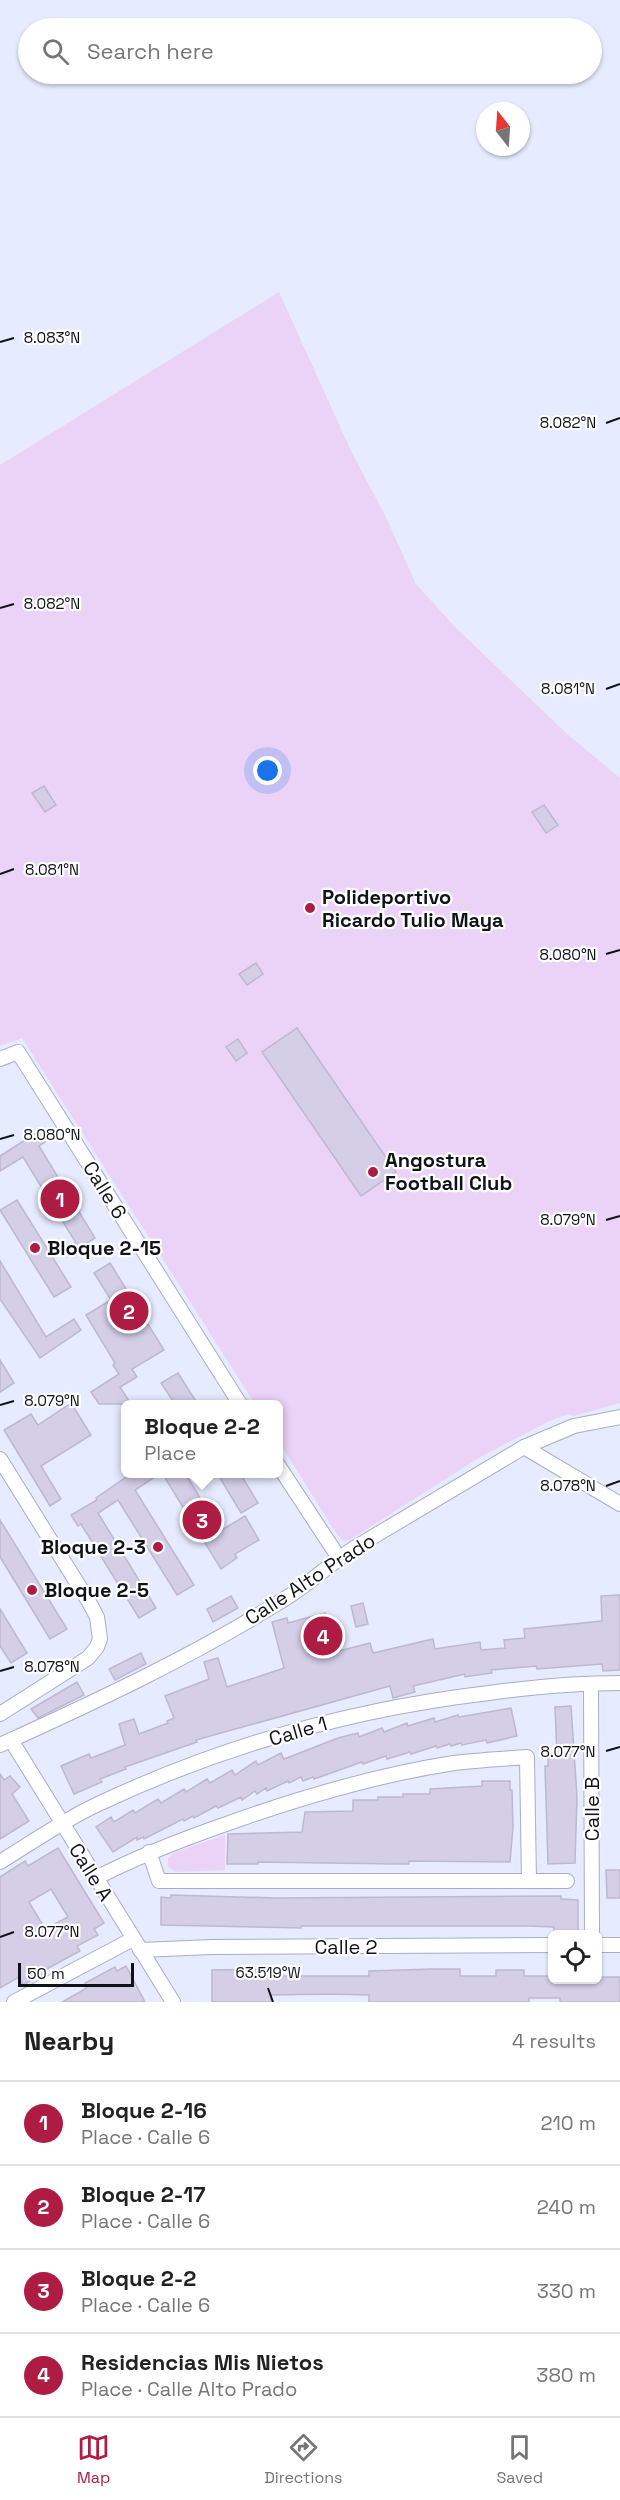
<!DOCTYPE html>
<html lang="en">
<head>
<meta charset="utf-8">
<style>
  :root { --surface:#fff; --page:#f2f2f2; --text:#222; --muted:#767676; --line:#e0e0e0; --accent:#af1c43 }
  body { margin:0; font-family:"Space Grotesk",sans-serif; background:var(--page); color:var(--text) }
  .controls { position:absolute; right:18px; bottom:18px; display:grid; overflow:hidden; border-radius:9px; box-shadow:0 2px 4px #0004 }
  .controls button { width:54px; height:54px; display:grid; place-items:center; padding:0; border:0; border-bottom:2px solid var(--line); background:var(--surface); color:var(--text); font:30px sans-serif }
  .compass { position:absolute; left:476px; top:102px; width:54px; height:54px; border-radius:50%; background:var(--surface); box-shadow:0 2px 4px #0004; rotate:343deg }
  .scale { position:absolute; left:18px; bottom:15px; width:116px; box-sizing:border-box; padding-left:6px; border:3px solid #10121a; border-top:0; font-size:16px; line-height:21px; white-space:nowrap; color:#10121a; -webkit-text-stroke:4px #fff; paint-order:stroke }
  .you { position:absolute; left:268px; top:771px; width:21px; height:21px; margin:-15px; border:4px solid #fff; border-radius:50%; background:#1a73e8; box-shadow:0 0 0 9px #1a73e833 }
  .badge { display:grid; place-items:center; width:39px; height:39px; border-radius:50%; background:var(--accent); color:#fff; font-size:20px; font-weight:700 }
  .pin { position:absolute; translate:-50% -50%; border:3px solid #fff; box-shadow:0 2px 6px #0006 }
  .popup { position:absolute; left:121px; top:1400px; width:162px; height:78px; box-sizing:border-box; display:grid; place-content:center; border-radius:9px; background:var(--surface); filter:drop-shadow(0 2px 4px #0005); font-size:20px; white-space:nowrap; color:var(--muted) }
  .popup b { font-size:22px; color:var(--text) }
  .popup::after { content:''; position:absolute; left:50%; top:100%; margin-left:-12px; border:12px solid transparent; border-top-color:var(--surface) }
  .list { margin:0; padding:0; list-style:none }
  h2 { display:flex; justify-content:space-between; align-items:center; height:78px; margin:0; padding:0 24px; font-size:26px }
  h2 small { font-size:20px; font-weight:400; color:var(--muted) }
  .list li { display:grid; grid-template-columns:39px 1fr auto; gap:18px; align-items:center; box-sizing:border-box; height:84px; padding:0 24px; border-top:2px solid var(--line) }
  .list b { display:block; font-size:22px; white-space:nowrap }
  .list p { margin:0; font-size:20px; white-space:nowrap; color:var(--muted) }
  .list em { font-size:20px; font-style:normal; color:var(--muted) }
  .icon { flex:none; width:33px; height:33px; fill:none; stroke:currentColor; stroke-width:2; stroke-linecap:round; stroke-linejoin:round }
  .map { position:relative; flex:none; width:620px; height:2002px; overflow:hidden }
  .search { position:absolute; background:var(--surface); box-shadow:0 2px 4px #0004; left:18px; right:18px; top:18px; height:66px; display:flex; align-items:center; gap:15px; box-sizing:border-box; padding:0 21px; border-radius:33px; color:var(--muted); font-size:22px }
  .sheet { height:414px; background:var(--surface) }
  nav { display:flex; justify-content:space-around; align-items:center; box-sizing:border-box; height:84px; border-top:2px solid var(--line); background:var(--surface); font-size:16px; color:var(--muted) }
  nav a { display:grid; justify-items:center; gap:3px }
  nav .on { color:var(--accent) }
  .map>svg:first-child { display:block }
  .green { fill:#ebd3f7 }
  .building { fill:#d4cee7; stroke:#bdb8d0; stroke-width:1.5; fill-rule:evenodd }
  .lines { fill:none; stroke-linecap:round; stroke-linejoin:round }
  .minor-casing { stroke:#a8adc5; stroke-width:16 }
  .minor { stroke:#fff; stroke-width:14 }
  .ticks { fill:none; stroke:#10121a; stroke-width:2 }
  .poi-dot { fill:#af1c43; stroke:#fff; stroke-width:2 }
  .labels { text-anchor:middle; stroke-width:4.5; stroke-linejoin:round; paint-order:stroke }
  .poi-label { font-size:20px; font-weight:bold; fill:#10121a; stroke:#fff; text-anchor:start }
  .street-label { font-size:20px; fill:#10121a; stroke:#fff }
  .ticks-label { font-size:15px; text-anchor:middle; fill:#10121a; stroke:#fff; stroke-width:4.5; stroke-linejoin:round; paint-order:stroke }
</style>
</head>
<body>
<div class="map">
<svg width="620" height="2002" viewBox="0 0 620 2002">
  <rect width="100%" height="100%" fill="#e6ebff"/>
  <!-- green -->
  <g class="green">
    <path d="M279,292L352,453L385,515L416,584L455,627L566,733L620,778V1403L574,1416L568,1414L547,1422L477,1459L348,1541L342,1540L336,1533L279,1442L278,1404H255L22,1038L0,1046V465Z"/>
    <path d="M225,1835V1870L176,1872L168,1867V1858L175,1852Z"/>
  </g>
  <!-- building -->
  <g class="building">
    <path d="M44,786L56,805L45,812L32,793Z"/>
    <path d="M544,805L558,825L546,833L532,812Z"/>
    <path d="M256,963L263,974L247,985L239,974Z"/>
    <path d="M297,1028L396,1172L361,1196L262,1052Z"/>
    <path d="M238,1039L247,1053L236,1061L226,1047Z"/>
    <path d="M39,1131L45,1142L39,1146L95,1238L79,1248L23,1157L0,1171V1156Z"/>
    <path d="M17,1200L71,1287L54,1297L0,1210Z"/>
    <path d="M0,1261L46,1337L74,1319L81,1330L40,1358L0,1299Z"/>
    <path d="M110,1263L164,1350L132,1369L137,1377L120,1387L131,1404H99L91,1392L119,1374L113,1365L115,1363L86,1315L111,1300L94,1273Z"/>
    <path d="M0,1360L14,1383L0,1392Z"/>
    <path d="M178,1373L190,1392L198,1404H175L161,1383Z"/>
    <path d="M71,1403L91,1435L41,1466L61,1499L50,1506L4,1430L31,1414L38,1425Z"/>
    <path d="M132,1473H161L135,1490L194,1585L177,1595L118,1500L98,1513L156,1608L139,1618L81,1524L78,1526L71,1515L97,1500L96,1498Z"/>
    <path d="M162,1473H185L220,1531L245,1516L259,1540L235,1554L237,1558L221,1569Z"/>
    <path d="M217,1473H240L258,1503L241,1513Z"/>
    <path d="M0,1520L67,1629L50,1639L0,1557Z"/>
    <path d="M620,1595V1670L603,1671L602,1664L537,1669L536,1666L491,1670L492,1673L465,1677V1674L413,1686L415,1692L393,1698L390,1686L196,1740L197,1742L125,1767L126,1769L100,1779L102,1782L74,1794L61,1766L89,1754L91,1758L125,1745L119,1724L134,1719L139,1734L168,1723L167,1721L174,1718L165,1696L209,1679L204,1662L218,1658L227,1687L284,1668L272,1622L287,1618L288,1623L325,1613L335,1652L370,1643L373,1653L433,1639L435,1649L480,1642L481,1650L505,1648L504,1640L525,1638L524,1629L602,1621L601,1596Z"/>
    <path d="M231,1596L238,1608L213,1622L207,1609Z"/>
    <path d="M363,1603L368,1624L356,1627L351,1606Z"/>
    <path d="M0,1609L27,1653L11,1663L0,1646Z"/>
    <path d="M141,1653L146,1664L115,1680L109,1669Z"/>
    <path d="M77,1682L84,1695L38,1718L31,1709Z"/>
    <path d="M571,1706L577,1797L575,1863L548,1864L545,1766H548V1756L557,1755L555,1707Z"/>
    <path d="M511,1708L517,1736L487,1743L486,1740L462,1745L461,1743L451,1746L450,1744L437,1748L436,1746L411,1754L410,1752L387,1759L386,1756L377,1759L363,1764L362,1762L314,1779L313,1777L303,1781L301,1777L289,1783L288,1781L267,1791L266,1788L257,1794L255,1791L242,1800L241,1797L218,1808L216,1806L194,1818L193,1816L184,1821L183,1819L144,1839L143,1837L137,1840V1837L113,1852L96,1827L111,1817L114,1822L133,1810L135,1813L158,1799L161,1803L184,1789L186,1792L207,1779L210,1783L232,1770L235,1775L256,1761L258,1765L281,1753L284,1759L338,1738L358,1733L359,1737L382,1728L384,1732L407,1723L408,1726L434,1718L435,1722L458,1715L459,1717Z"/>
    <path d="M0,1774L4,1780L10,1776L20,1787L12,1794L29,1821L0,1839Z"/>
    <path d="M482,1781H510V1790H512L513,1827L510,1862L409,1861V1864H396L258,1862V1864H227L228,1834L302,1832L305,1812L353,1811V1800H378V1797H403V1794H430V1789L482,1786Z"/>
    <path d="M58,1848L104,1923L94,1929L98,1935L77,1946L80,1951L43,1971L45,1973L23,1985L19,1977L0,1988V1877L25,1861L28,1866ZM51,1889L68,1917L45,1929L29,1902Z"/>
    <path d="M606,1870H620V1898H607Z"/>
    <path d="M171,1895L277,1898L561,1896V1899L578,1900V1933H554V1927L529,1926H301V1928L161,1925V1897L171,1898Z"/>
    <path d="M126,1966L145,2002H62L80,1992L87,1987L85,1983L115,1967L117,1971Z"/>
    <path d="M266,1969V1976H369V1971L433,1969H460V1976H496V1970H524V1976H552V1980H599V1977H620V2002H560V1998H529V2002H369V1995L330,1994L271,1995V2002H212V1970Z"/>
  </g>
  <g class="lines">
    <!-- minor casing -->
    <g class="minor-casing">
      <g id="minor">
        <path d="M0,1059L18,1052L240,1404"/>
        <path d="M524,1447L620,1504"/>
        <path d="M0,1459L89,1602L97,1617L100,1639L97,1647L88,1658L0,1714"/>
        <path d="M278,1465L339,1558"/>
        <path d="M591,1684L592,1934"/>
        <path d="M11,1740L173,2002"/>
        <path d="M0,1745C95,1702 189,1658 278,1603C306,1587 329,1564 356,1547L524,1447L574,1426L620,1417"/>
        <path d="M149,1852L159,1881H567"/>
        <path d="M0,1862C31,1843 61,1822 94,1806C218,1747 352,1709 489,1693C533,1687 576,1683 620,1683"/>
        <path d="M94,1879C138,1856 183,1839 229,1823C302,1797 377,1775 454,1763C478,1760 502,1759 527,1757L529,1881"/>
        <path d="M598,1945H620"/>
        <path d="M140,1950L212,1947L552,1945"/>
        <path d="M14,2002L133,1939"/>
      </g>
    </g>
    <!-- minor -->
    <use href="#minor" class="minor"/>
  </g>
  <!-- ticks -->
  <path class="ticks" d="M0,342L14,338M606,423L620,418M0,608L14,604M606,689L620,684M0,874L14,869M606,954L620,950M0,1139L14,1135M606,1220L620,1216M0,1405L14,1401M606,1486L620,1481M0,1671L14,1667M606,1751L620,1747M0,1937L14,1932M268,1988L273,2002"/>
  <!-- markers -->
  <g class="poi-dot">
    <circle cx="310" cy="908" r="6"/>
    <circle cx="373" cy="1172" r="6"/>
    <circle cx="35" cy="1248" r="6"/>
    <circle cx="158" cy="1547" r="6"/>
    <circle cx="32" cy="1590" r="6"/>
  </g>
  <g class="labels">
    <!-- poi labels -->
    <g class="poi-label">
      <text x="322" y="904">Polideportivo<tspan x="322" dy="23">Ricardo Tulio Maya</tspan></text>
      <text x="385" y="1167">Angostura<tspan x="385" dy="23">Football Club</tspan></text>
      <text x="47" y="1255">Bloque 2-15</text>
      <text x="146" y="1554" text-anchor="end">Bloque 2-3</text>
      <text x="44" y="1597">Bloque 2-5</text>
    </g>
    <!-- street labels -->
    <g class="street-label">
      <text transform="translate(105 1190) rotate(58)" y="7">Calle 6</text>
      <text transform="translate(310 1579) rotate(-33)" y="7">Calle Alto Prado</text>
      <text transform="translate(298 1731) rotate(-16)" y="7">Calle 1</text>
      <text transform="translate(592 1809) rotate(-90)" y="7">Calle B</text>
      <text transform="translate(91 1872) rotate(58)" y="7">Calle A</text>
      <text x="346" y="1954">Calle 2</text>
    </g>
  </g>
  <g class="ticks-label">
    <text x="52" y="343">8.083°N</text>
    <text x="568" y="428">8.082°N</text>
    <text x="52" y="609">8.082°N</text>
    <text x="568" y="694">8.081°N</text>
    <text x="52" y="875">8.081°N</text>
    <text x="568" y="960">8.080°N</text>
    <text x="52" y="1140">8.080°N</text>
    <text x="568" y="1225">8.079°N</text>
    <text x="52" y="1406">8.079°N</text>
    <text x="568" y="1491">8.078°N</text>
    <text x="52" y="1672">8.078°N</text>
    <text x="568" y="1757">8.077°N</text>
    <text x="52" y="1937">8.077°N</text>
    <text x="268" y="1978">63.519°W</text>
  </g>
</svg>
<div class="controls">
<button><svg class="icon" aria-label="locate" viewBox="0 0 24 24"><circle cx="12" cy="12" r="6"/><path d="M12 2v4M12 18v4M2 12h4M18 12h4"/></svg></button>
</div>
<svg class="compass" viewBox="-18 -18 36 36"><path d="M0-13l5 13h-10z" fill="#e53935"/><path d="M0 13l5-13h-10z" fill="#767676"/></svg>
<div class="scale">50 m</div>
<div class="you"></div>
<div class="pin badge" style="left:60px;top:1199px">1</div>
<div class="pin badge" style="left:129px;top:1311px">2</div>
<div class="pin badge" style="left:202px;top:1520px">3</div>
<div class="popup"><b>Bloque 2-2</b>Place</div>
<div class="pin badge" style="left:323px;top:1636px">4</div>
<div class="search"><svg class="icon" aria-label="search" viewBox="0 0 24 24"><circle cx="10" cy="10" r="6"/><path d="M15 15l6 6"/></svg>Search here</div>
</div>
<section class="sheet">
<h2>Nearby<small>4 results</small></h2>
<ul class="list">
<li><span class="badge">1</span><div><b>Bloque 2-16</b><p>Place · Calle 6</p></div><em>210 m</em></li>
<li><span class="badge">2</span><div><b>Bloque 2-17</b><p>Place · Calle 6</p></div><em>240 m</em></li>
<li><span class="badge">3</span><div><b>Bloque 2-2</b><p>Place · Calle 6</p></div><em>330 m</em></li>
<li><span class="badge">4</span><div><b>Residencias Mis Nietos</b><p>Place · Calle Alto Prado</p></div><em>380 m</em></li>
</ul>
</section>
<nav>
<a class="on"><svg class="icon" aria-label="map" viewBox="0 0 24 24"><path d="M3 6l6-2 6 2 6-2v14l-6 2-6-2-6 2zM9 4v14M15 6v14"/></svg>Map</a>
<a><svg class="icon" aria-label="directions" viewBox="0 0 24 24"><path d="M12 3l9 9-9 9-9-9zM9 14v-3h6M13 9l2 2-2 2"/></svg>Directions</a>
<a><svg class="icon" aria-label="saved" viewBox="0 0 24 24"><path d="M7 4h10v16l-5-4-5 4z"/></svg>Saved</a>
</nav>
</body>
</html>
